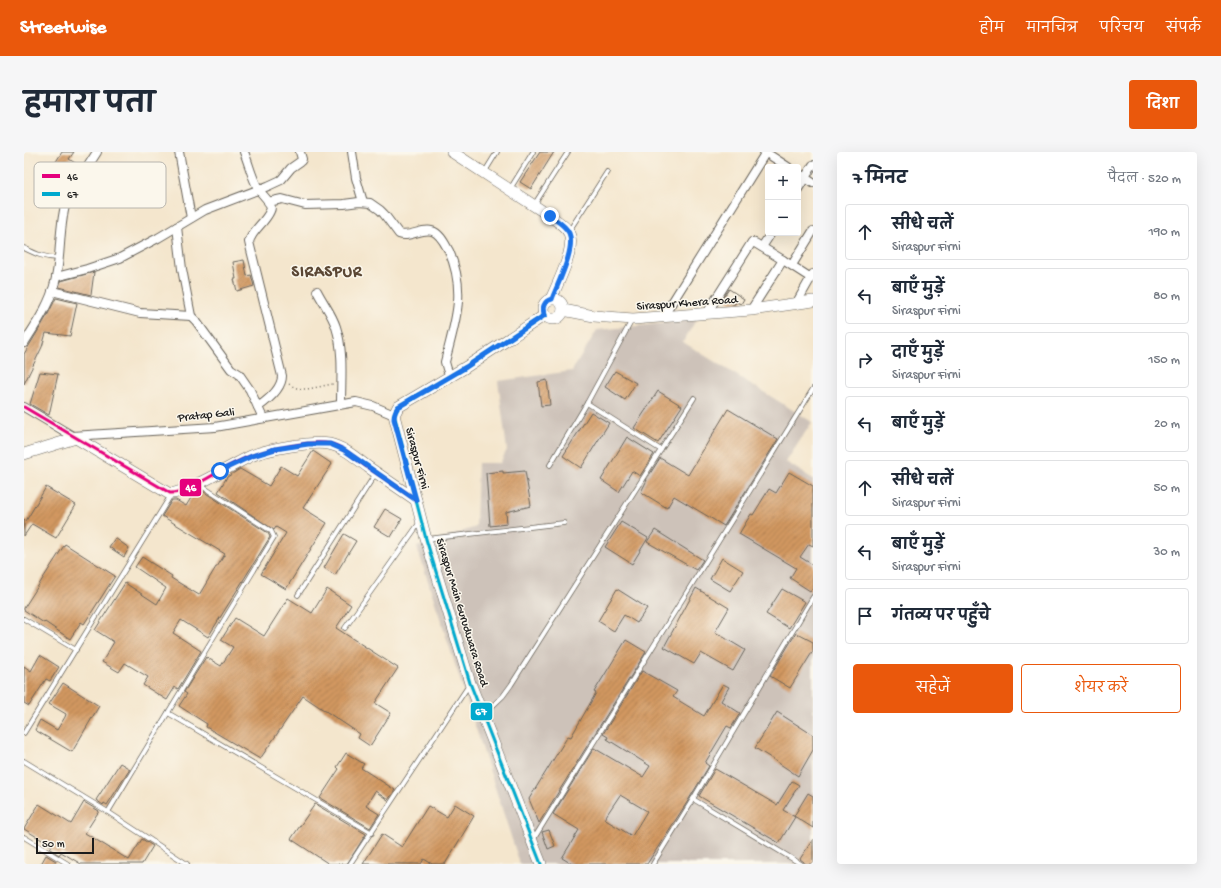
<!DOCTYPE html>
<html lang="hi">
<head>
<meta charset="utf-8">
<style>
  :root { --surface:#fff; --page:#f6f6f7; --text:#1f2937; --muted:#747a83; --line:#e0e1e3; --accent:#ea580c }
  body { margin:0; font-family:"Gochi Hand","Playpen Sans Deva",sans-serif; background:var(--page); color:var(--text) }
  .controls { position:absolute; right:12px; top:12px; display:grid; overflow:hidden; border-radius:4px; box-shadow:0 4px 16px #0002 }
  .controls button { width:36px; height:36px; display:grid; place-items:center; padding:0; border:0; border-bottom:1px solid var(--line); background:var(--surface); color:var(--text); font:20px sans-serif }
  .scale { position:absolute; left:12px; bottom:10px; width:58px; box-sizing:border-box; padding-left:4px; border:2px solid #1c1c1c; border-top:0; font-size:11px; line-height:14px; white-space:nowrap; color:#1c1c1c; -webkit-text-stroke:3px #fbf7ec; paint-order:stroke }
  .stop { position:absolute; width:12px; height:12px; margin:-9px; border:3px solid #1a73e8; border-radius:50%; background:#fff }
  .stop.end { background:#1a73e8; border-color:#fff; box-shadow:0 1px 4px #0008 }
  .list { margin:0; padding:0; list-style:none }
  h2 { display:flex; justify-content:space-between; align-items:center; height:52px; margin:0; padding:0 16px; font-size:17px }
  h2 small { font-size:13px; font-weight:400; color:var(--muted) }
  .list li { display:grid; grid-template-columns:26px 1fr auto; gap:12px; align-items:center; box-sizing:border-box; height:56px; margin:0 8px 8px; padding:0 8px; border:1px solid var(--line); border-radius:4px }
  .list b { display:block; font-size:15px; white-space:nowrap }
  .list p { margin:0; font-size:13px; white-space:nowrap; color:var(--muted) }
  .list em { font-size:13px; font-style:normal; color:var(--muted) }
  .actions { display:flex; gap:8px; padding:12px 16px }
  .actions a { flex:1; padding:9px 0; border:1px solid var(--accent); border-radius:4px; text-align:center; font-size:14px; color:var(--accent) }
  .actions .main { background:var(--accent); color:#fff }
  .icon { flex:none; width:22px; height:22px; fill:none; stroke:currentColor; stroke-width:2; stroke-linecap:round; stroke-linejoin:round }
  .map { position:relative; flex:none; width:789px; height:712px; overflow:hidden; border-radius:4px }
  header { display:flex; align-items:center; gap:24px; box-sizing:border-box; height:56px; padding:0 20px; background:var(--accent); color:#fff }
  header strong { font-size:19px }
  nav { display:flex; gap:22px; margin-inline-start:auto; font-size:14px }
  .intro { display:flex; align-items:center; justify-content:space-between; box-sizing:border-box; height:96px; padding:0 24px }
  h1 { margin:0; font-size:28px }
  .button { padding:10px 18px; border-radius:4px; background:var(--accent); color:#fff; font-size:14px; font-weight:700 }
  main { display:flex; gap:24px; padding:0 24px }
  aside { flex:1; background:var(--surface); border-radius:4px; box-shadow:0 4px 16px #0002 }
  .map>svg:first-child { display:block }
  .industrial { fill:#cdc2b9 }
  .building { fill:url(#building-hatch); fill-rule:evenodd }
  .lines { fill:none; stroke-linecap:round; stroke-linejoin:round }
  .lane-casing { stroke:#68635a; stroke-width:5.5 }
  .street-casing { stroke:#68635a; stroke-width:10 }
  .secondary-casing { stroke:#68635a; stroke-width:12 }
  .path { stroke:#68635a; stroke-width:1.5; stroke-dasharray:1 3; stroke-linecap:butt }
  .lane { stroke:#fff; stroke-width:4 }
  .street { stroke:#fff; stroke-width:8 }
  .secondary { stroke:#fff; stroke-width:11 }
  .bus-1-casing { stroke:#fbf7ec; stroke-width:6 }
  .bus-2-casing { stroke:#fbf7ec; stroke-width:6 }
  .bus-1 { stroke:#e5007d; stroke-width:3 }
  .bus-2 { stroke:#00a9ce; stroke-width:3 }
  .route { stroke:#1a73e8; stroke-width:5 }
  .labels { text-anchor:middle; stroke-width:3; stroke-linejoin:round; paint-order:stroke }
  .street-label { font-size:12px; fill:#1c1c1c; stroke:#fbf7ec }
  .district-label { font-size:16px; font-weight:bold; letter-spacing:1px; fill:#5b4734; stroke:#fbf7ec }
  .key { fill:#fbf7ec; stroke:#b8b5ae; stroke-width:1 }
  .key-label { font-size:11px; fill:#1c1c1c }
  .line-badge { stroke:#fbf7ec; stroke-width:1.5 }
  .badge-label { font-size:11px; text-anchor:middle; font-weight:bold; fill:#fff }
</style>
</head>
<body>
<header>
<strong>Streetwise</strong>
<nav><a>होम</a><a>मानचित्र</a><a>परिचय</a><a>संपर्क</a></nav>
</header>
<div class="intro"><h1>हमारा पता</h1><a class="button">दिशा</a></div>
<main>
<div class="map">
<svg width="789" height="712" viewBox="0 0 789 712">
  <defs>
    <pattern id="building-hatch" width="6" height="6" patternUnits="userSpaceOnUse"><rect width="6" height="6" fill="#d19760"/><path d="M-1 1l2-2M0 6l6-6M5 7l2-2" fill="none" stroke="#a97a4e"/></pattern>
  </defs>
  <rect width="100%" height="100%" fill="#fbf7ec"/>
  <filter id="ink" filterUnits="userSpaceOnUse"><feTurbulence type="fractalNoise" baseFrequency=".025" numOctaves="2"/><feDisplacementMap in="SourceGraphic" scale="8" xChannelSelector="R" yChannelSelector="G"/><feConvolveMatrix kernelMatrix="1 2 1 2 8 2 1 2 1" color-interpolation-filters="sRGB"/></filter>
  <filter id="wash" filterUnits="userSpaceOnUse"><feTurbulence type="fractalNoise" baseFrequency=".012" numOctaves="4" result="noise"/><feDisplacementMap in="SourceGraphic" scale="16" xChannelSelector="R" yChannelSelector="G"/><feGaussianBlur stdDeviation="0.9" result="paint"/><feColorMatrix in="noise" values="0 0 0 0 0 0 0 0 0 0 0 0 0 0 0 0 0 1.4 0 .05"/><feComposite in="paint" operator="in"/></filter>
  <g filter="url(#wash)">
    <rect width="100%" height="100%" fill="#f4e6cd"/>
    <!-- industrial -->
    <path class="industrial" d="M672,168L659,190L788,270L762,310L789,327V712H496L393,395L452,375L454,311H476L483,298L474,229L548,219L573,178Z"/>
    <g id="blocks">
      <!-- building -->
      <g class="building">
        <path d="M38,0H50L45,7L57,15L38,44L36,50L15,37Z"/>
        <path d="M516,0H530L507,37L496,30Z"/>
        <path d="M220,108L223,124L227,123L230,134L213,139L210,127H212L209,110Z"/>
        <path d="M70,120L67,143L35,135L37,129Z"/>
        <path d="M705,137L720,147L717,152L712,150L711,152H709L699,146Z"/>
        <path d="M32,146L53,151L46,184L22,181L18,195L0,232V202L23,164Z"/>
        <path d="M591,219L612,231L601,248L581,235Z"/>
        <path d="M16,220L34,222L25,263L6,252Z"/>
        <path d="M523,228L526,253L517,254L514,230Z"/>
        <path d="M634,239L658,254L634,291L610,276Z"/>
        <path d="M704,257L754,287L700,374L650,344L643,356L617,340L623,328H622L636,306L664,323Z"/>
        <path d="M567,260L585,271L557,316L539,304Z"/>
        <path d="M603,285L630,302L616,324L608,319L595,340L577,328Z"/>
        <path d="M289,299L308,312L279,356L303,371L262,437L237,422L262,381L252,375L250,378L194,340L203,325L216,317L245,334L257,314L273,324Z"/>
        <path d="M479,319V321L501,319L507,354L482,360L483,372L466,374L462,321Z"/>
        <path d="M765,320L789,334V394L785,392L776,405L789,413V435L786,439L766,426L772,416L715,382L727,362L729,363L745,337L752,341Z"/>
        <path d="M22,335L52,353L32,386L8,372L0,384V367L2,369Z"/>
        <path d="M177,338L244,381L246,385L184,485L157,468L149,481L177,499L154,537L151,535L143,548L119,533L124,525L101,511L95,520L78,510L90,490L71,478L101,431L133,452L142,436L111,415L118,405L148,424L147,426L175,443L192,415H193L201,402L138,364L148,348H152L162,354L170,341Z"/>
        <path d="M361,357L378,367L367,385L350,375Z"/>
        <path d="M597,370L624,386L608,412L581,395Z"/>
        <path d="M631,378L679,408L672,418L623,390Z"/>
        <path d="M320,382L332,389L311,423L300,416Z"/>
        <path d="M91,386L105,396L100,405L85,395Z"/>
        <path d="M41,392L91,424L60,472L57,470L46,487L21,470L20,471L0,458V456Z"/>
        <path d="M698,406L719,419L706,439L686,427Z"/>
        <path d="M672,436L705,456L691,480L721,498L709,519L677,501L670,512L640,495Z"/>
        <path d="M303,437L327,453L312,476L374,516L351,551L367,561L346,594L334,586L336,582L279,544L236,607L182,575L183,572L155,554L163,542L160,540L182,505L197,514L209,495L197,488L211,466L240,484L264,446L288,461Z"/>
        <path d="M593,437L623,456L613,471L600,463L590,479L574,469Z"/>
        <path d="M758,437L781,450L765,476L742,462Z"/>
        <path d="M772,481L789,490V499L766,536L746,524Z"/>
        <path d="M602,488L622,500L515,671L505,647L544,584L547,585L572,541L570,540Z"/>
        <path d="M16,503L35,515L26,529L22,527L5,554L0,551V514L7,519Z"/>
        <path d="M618,519L653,539L649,545L680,564L699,532L705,535L697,549L716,561L707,576L703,574L681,611L685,614L662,652L623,712H548L538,706L555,678L529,662L570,596L619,625L626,614L583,587L584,585L579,582ZM596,643L623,659L608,684L580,667Z"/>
        <path d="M39,531L75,554L48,600L11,578L16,568L33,578L41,565L42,562L25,552Z"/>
        <path d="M753,560L789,583V598L774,624L750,608L731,596Z"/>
        <path d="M322,601L340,612L337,616L371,638L364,648L351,639L342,654L355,662L346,676L296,646L315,617L313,615Z"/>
        <path d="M96,611L106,617L83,653L80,651L79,653L72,648Z"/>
        <path d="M691,617L693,618L753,653L768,629L775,633L759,658L771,665L755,691L675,644Z"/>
        <path d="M784,641L789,644V676L770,664Z"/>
        <path d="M60,650L75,659L61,681L105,708L118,687L129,694L118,712H57L37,700L35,703L26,697L28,694L0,677L15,652L47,672Z"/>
        <path d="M291,652L342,682L323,712H305L267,687Z"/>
        <path d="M431,652L450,664L421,712H408L400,707L397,712H339L358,682L378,695L404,654L423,665Z"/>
        <path d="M525,678L531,694L524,697L518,680Z"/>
        <path d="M789,687V712H780V710L776,707Z"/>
        <path d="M22,703L32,709L30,712H17Z"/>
      </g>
    </g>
  </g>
  <g filter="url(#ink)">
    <use href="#blocks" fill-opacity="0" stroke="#68635a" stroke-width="1"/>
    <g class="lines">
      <!-- lane casing -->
      <g class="lane-casing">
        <g id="lane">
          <path d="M460,21L473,0"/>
          <path d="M486,37L509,0"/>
          <path d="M510,53L544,0"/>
          <path d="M545,79L583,20"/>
          <path d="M0,96C12,102 21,106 34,106"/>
          <path d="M563,251L637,298"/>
          <path d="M526,313L563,251L608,168"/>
          <path d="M403,387L540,371"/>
          <path d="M274,443L352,321"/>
          <path d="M0,467L52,498"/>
          <path d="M321,476L396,370"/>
          <path d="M144,561L348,681"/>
          <path d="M459,563L479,544L487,533L670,246"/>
          <path d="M0,581L147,343"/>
          <path d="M0,609L84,660L163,712"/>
          <path d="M669,647L777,712"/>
          <path d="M84,660L250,385L247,379L176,333"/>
          <path d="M0,685L44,712"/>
          <path d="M509,688L789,237"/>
          <path d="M326,712L445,533"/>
          <path d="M629,712L669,647L789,445"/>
        </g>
      </g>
      <!-- street casing -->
      <g class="street-casing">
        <g id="street">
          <path d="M155,0L167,66"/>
          <path d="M220,0C225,12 228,27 235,38C239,44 250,52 246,59C241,71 228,78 225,90L258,224C258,237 244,248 234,255"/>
          <path d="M328,0L332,26L339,50"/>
          <path d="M741,0L764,15"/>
          <path d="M774,21L789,31"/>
          <path d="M774,37L789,13"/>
          <path d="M244,50L258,47L281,53L320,52L335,50L346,51L356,58L360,62L375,82C386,86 397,76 408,79C416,81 421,92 425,99C443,141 431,169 421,210L423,217L426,224"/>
          <path d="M153,75L158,117L167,164"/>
          <path d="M738,95L747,81"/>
          <path d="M768,113L789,79"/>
          <path d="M32,125L63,117L96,106L134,86L181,58L244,34L257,28L267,16L277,9L278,7L276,0"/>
          <path d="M28,139L116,161L167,164L172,169L207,217L215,222L226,238L239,266"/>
          <path d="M293,139C299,151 308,162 312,175C320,200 317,227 317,252"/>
          <path d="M772,152L789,122"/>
          <path d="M727,158L759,108L787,126"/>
          <path d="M683,161L728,90L731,91L759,108"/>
          <path d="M639,165L742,0"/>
          <path d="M0,191C12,172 26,152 31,130C38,104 34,73 43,47L73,0"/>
          <path d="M0,255L52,286"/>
          <path d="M48,284L191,275L332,250L349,254L370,263"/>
        </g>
      </g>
      <!-- secondary casing -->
      <g class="secondary-casing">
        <g id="secondary">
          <path d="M428,0L526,64C533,69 541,73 545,81C552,96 534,131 527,147"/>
          <circle cx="529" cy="157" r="10"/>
          <path d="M539,158L570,164L609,167L727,158L789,149"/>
          <path d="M0,302L52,286L144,341C157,345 211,311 227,304C243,297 288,289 305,292C320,295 333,307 344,315C360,326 376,337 392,348"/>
          <path d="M517,712L446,531L402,387L370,263L374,255L442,215L521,163"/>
        </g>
      </g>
      <!-- path -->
      <path class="path" d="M265,232C278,242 294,234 309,232"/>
      <!-- lane -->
      <use href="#lane" class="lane"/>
      <!-- street -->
      <use href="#street" class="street"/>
      <!-- secondary -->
      <use href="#secondary" class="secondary"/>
      <!-- bus-1 casing -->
      <g class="bus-1-casing">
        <path id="bus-1" d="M0,255L146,341C160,342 185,325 198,318C208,313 218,307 228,304C245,297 289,288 306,292C319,295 331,306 342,314C359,325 376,337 392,348"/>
      </g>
      <!-- bus-2 casing -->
      <g class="bus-2-casing">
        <path id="bus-2" d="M517,712L446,531L402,387L370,263L374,255L442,215L521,163"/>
      </g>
      <!-- bus-1 -->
      <use href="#bus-1" class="bus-1"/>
      <!-- bus-2 -->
      <use href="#bus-2" class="bus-2"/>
    </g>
  </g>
  <g class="lines" filter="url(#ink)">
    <!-- route -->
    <path class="route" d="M196,319L228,304L251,297L284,292H306L320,298L392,348L370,267C370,262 371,259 374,255L442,215L521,163C517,156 520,149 528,147C534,131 552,96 545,81C541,73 533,69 526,64"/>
  </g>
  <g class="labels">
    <!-- street labels -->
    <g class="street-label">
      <text transform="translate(663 150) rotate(-4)" y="4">Siraspur Khera Road</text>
      <text transform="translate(182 262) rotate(-6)" y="4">Pratap Gali</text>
      <text transform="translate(394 306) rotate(75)" y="4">Siraspur Firni</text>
      <text transform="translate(439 460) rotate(73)" y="4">Siraspur Main Gurudwara Road</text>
    </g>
    <!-- district labels -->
    <g class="district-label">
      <text x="303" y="124">SIRASPUR</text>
    </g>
  </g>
  <!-- legend -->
  <rect x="10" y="10" width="132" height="46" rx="6" class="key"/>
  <rect x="18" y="22" width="18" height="4" fill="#e5007d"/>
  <rect x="18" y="40" width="18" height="4" fill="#00a9ce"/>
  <g class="key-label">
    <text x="43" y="28">46</text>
    <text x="43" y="46">67</text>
  </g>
  <g class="line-badge">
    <rect x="155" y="326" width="23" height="19" rx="4" fill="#e5007d"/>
    <rect x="446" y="550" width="23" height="19" rx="4" fill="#00a9ce"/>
  </g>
  <g class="badge-label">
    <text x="167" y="339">46</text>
    <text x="457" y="563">67</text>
  </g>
</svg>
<div class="controls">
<button>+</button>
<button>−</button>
</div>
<div class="scale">50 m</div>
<div class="stop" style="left:196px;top:319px"></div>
<div class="stop end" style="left:526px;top:64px"></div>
</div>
<aside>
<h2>7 मिनट<small>पैदल · 520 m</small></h2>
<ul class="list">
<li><svg class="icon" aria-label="ahead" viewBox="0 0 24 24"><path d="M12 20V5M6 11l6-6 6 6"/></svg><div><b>सीधे चलें</b><p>Siraspur Firni</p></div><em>190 m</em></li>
<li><svg class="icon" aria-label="left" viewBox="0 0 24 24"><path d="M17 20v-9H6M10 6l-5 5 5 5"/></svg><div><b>बाएँ मुड़ें</b><p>Siraspur Firni</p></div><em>80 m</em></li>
<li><svg class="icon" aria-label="right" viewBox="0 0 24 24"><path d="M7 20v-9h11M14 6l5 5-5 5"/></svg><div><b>दाएँ मुड़ें</b><p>Siraspur Firni</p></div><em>150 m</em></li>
<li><svg class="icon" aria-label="left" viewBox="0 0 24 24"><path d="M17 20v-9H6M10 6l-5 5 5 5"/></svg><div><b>बाएँ मुड़ें</b></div><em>20 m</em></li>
<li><svg class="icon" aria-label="ahead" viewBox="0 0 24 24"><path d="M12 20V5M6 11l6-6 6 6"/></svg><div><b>सीधे चलें</b><p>Siraspur Firni</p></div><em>50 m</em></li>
<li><svg class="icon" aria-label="left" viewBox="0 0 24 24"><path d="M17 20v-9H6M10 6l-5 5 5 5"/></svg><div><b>बाएँ मुड़ें</b><p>Siraspur Firni</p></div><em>30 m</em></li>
<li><svg class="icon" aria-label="arrive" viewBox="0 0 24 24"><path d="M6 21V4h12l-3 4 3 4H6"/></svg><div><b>गंतव्य पर पहुँचे</b></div></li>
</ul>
<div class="actions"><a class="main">सहेजें</a><a>शेयर करें</a></div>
</aside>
</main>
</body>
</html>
